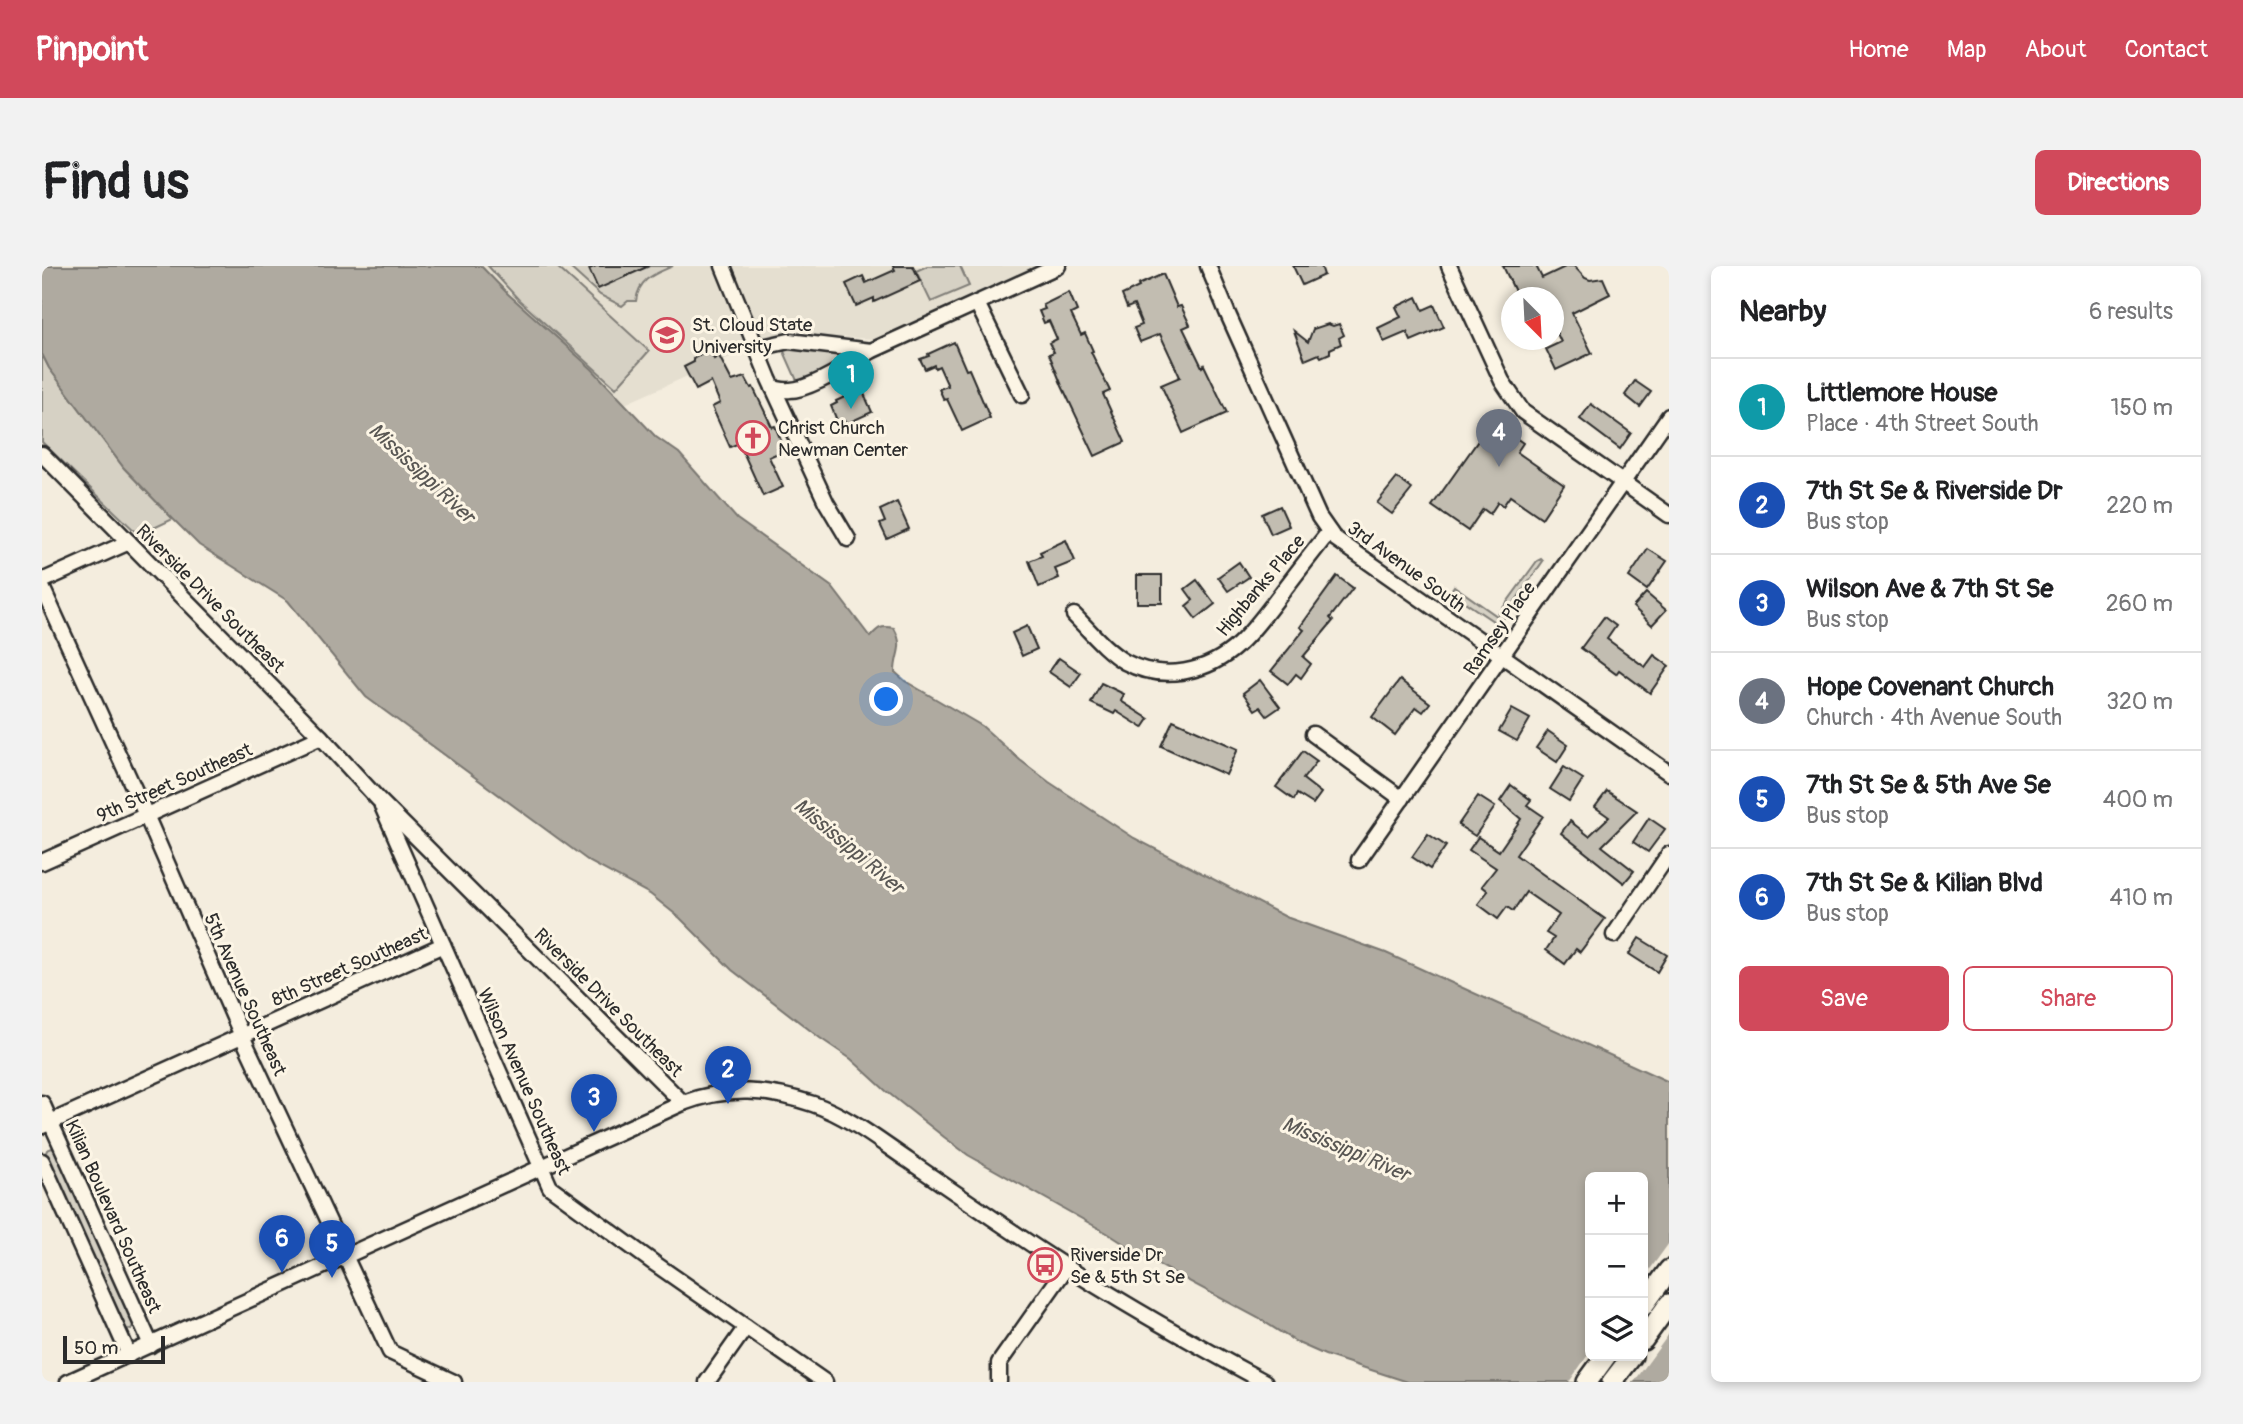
<!DOCTYPE html>
<html lang="en">
<head>
<meta charset="utf-8">
<style>
  :root { --surface:#fff; --page:#f2f2f2; --text:#202124; --muted:#757577; --line:#e0e0e0; --accent:#d1495b }
  body { margin:0; font-family:Pangolin,sans-serif; background:var(--page); color:var(--text) }
  .controls { position:absolute; right:21px; bottom:21px; display:grid; overflow:hidden; border-radius:10px; box-shadow:0 4px 10px #0003 }
  .controls button { width:63px; height:63px; display:grid; place-items:center; padding:0; border:0; border-bottom:2px solid var(--line); background:var(--surface); color:var(--text); font:35px sans-serif }
  .compass { position:absolute; left:1459px; top:21px; width:63px; height:63px; border-radius:50%; background:var(--surface); box-shadow:0 4px 10px #0003; rotate:156deg }
  .scale { position:absolute; left:21px; bottom:18px; width:102px; box-sizing:border-box; padding-left:7px; border:4px solid #2b2b2b; border-top:0; font-size:19px; line-height:24px; white-space:nowrap; color:#2b2b2b; -webkit-text-stroke:5px #fcf5e5; paint-order:stroke }
  .you { position:absolute; left:845px; top:434px; width:24px; height:24px; margin:-18px; border:5px solid #fff; border-radius:50%; background:#1a73e8; box-shadow:0 0 0 10px #1a73e833 }
  .badge { display:grid; place-items:center; width:46px; height:46px; border-radius:50%; background:var(--accent); color:#fff; font-size:23px; font-weight:700 }
  .pin { position:absolute; translate:-50% -58px; filter:drop-shadow(0 2px 4px #0008) }
  .pin::after { content:''; position:absolute; top:37px; width:24px; height:21px; background:inherit; clip-path:polygon(0 0,100% 0,50% 100%) }
  .list { margin:0; padding:0; list-style:none }
  h2 { display:flex; justify-content:space-between; align-items:center; height:91px; margin:0; padding:0 28px; font-size:30px }
  h2 small { font-size:23px; font-weight:400; color:var(--muted) }
  .list li { display:grid; grid-template-columns:46px 1fr auto; gap:21px; align-items:center; box-sizing:border-box; height:98px; padding:0 28px; border-top:2px solid var(--line) }
  .list b { display:block; font-size:26px; white-space:nowrap }
  .list p { margin:0; font-size:23px; white-space:nowrap; color:var(--muted) }
  .list em { font-size:23px; font-style:normal; color:var(--muted) }
  .actions { display:flex; gap:14px; padding:21px 28px }
  .actions a { flex:1; padding:16px 0; border:2px solid var(--accent); border-radius:10px; text-align:center; font-size:24px; color:var(--accent) }
  .actions .main { background:var(--accent); color:#fff }
  .icon { flex:none; width:38px; height:38px; fill:none; stroke:currentColor; stroke-width:2; stroke-linecap:round; stroke-linejoin:round }
  .map { position:relative; flex:none; width:1627px; height:1116px; overflow:hidden; border-radius:10px }
  header { display:flex; align-items:center; gap:42px; box-sizing:border-box; height:98px; padding:0 35px; background:var(--accent); color:#fff }
  header strong { font-size:33px }
  nav { display:flex; gap:38px; margin-inline-start:auto; font-size:24px }
  .intro { display:flex; align-items:center; justify-content:space-between; box-sizing:border-box; height:168px; padding:0 42px }
  h1 { margin:0; font-size:49px }
  .button { padding:18px 32px; border-radius:10px; background:var(--accent); color:#fff; font-size:24px; font-weight:700 }
  main { display:flex; gap:42px; padding:0 42px }
  aside { flex:1; background:var(--surface); border-radius:10px; box-shadow:0 4px 10px #0003 }
  .map>svg:first-child { display:block }
  .built { fill:#e5dfd0 }
  .green { fill:#d6d1c4; stroke:#807e78; stroke-width:2 }
  .water { fill:#afaaa0; stroke:#7a7771; stroke-width:2; fill-rule:evenodd }
  .pier { fill:#f4edde }
  .building { fill:#c2bdb1; stroke:#2b2b2b; stroke-width:2 }
  .lines { fill:none; stroke-linecap:round; stroke-linejoin:round }
  .minor-casing { stroke:#2b2b2b; stroke-width:19 }
  .highway-casing { stroke:#2b2b2b; stroke-width:24 }
  .minor { stroke:#fcf5e5; stroke-width:14 }
  .highway { stroke:#fcf5e5; stroke-width:19 }
  .labels { text-anchor:middle; stroke-width:6; stroke-linejoin:round; paint-order:stroke }
  .poi-label { font-size:19px; fill:#2b2b2b; stroke:#fcf5e5; text-anchor:start }
  .street-label { font-size:19px; fill:#2b2b2b; stroke:#fcf5e5 }
  .water-label { font-size:21px; font-style:italic; fill:#595754; stroke:#fcf5e5 }
</style>
</head>
<body>
<header>
<strong>Pinpoint</strong>
<nav><a>Home</a><a>Map</a><a>About</a><a>Contact</a></nav>
</header>
<div class="intro"><h1>Find us</h1><a class="button">Directions</a></div>
<main>
<div class="map">
<svg width="1627" height="1116" viewBox="0 0 1627 1116">
  <rect width="100%" height="100%" fill="#f4edde"/>
  <filter id="ink" filterUnits="userSpaceOnUse"><feTurbulence type="fractalNoise" baseFrequency=".0143" numOctaves="2"/><feDisplacementMap in="SourceGraphic" scale="14" xChannelSelector="R" yChannelSelector="G"/><feConvolveMatrix kernelMatrix="1 2 1 2 8 2 1 2 1" color-interpolation-filters="sRGB"/></filter>
  <g filter="url(#ink)">
    <!-- built -->
    <path class="built" d="M439,0H996L835,73L749,69L735,70L583,138L550,103L465,27Z"/>
    <!-- green -->
    <g class="green">
      <path d="M446,0H514L607,85L574,122L477,34Z"/>
      <path d="M526,0H631C613,8 597,12 594,35H586L580,40L558,29Z"/>
      <path d="M885,0H918L927,20L889,36L874,5Z"/>
      <path d="M746,80L811,89L813,92L756,117L740,81Z"/>
      <path d="M0,88L7,102L82,202L131,253L97,269L0,176Z"/>
      <path d="M1499,293L1501,295L1457,359L1408,326L1412,320L1455,350L1495,295Z"/>
      <path d="M10,882L14,884L92,1057L89,1064L82,1062L3,889L5,884Z"/>
    </g>
    <!-- water -->
    <path class="water" d="M0,0H439L465,27L550,103L614,171L637,187L695,253L790,321L828,371C836,362 839,359 852,362C863,382 853,387 853,406L863,415L940,460L978,494L1007,516L1092,572L1244,651L1344,687L1627,816V1116H1366L1283,1089L1256,1077L1216,1052L1104,992L1065,967L926,889L902,871L844,825L809,793L778,772L690,704L638,652L608,628L548,596L324,431L246,335L157,279L131,253L82,202L7,102L0,88ZM1548,911H1601V1090H1548Z"/>
    <!-- pier -->
    <path class="pier" d="M1627,977V1068L1592,1116H1527L1548,1086V1090H1601V1013Z"/>
    <!-- building -->
    <g class="building">
      <path d="M554,0H607L556,23L547,3Z"/>
      <path d="M851,0H871L878,15L832,36V32L814,40L804,18L821,10L824,17L853,4Z"/>
      <path d="M1251,0H1279L1282,9L1260,19Z"/>
      <path d="M1461,0H1494L1500,12L1525,0H1532L1543,12L1548,14L1561,12L1568,28L1530,47L1550,87L1514,104L1504,83L1519,76L1511,59V32H1476Z"/>
      <path d="M1121,8L1135,41L1139,40L1148,59L1141,62L1160,101L1162,99L1185,147L1141,167L1119,119L1138,111L1118,68L1098,76L1092,62L1100,59L1092,39L1085,42L1080,29L1097,21L1096,19Z"/>
      <path d="M1027,26L1035,45L1029,48L1039,69L1043,67L1051,85L1049,86L1068,125L1061,128L1083,176L1053,190L1020,120L1007,88L1012,86L1007,77L1015,73L1007,55L1002,57L997,45L1003,43L1001,39Z"/>
      <path d="M1375,31L1381,44L1392,39L1402,61L1369,75L1365,66L1342,76L1336,62L1359,51L1354,41Z"/>
      <path d="M1286,58L1291,60L1297,58L1302,69L1297,72L1299,78L1288,83V87L1279,91L1277,88L1263,94L1252,65L1266,76L1271,63Z"/>
      <path d="M912,76L924,104L927,103L948,152L920,165L905,133L902,134L897,123L906,120L897,100L893,102L892,99L883,103L878,93L887,90L886,88Z"/>
      <path d="M667,84L672,93L677,90L690,115L703,111L709,122L711,121L730,161L733,160L743,184L727,191L741,221L721,230L697,177L688,181L670,141L678,137L669,116L654,124L642,101L652,96L651,93Z"/>
      <path d="M1593,115L1609,126L1598,141L1583,129Z"/>
      <path d="M820,123L830,146L804,158L802,154L796,157L789,140L795,137L794,135Z"/>
      <path d="M1549,138L1589,167L1578,183L1538,153Z"/>
      <path d="M1450,155L1481,177L1475,186L1522,219L1500,252L1468,230L1461,240L1456,236L1448,248L1441,243L1426,265L1390,240Z"/>
      <path d="M1355,212L1370,223L1350,248L1335,237Z"/>
      <path d="M855,236L867,263L845,273L838,258L843,256L838,244Z"/>
      <path d="M1238,240L1247,260L1229,268L1220,248Z"/>
      <path d="M1024,274L1033,295L1013,303L1017,312L997,321L987,295L1000,290L998,286Z"/>
      <path d="M1606,283L1625,295L1605,324L1587,311Z"/>
      <path d="M1197,296L1207,311L1186,325L1176,311Z"/>
      <rect x="1095" y="309" width="25" height="28"/>
      <path d="M1295,310L1311,322L1288,352L1291,355L1261,391L1269,398L1259,412L1254,408L1246,418L1229,405L1262,364L1258,361Z"/>
      <path d="M1155,314L1173,338L1154,353L1144,340L1151,334L1143,323Z"/>
      <path d="M1604,327L1624,344L1610,359L1591,341Z"/>
      <path d="M1562,351L1574,360L1565,373L1603,401L1612,389L1627,400L1608,427L1577,404L1574,408L1539,382Z"/>
      <path d="M985,360L995,383L980,390L970,367Z"/>
      <path d="M1017,392L1039,407L1029,421L1007,406Z"/>
      <path d="M1218,414L1238,441L1225,450L1218,441L1213,444L1201,427Z"/>
      <path d="M1358,414L1388,437L1381,446L1374,441L1353,469L1330,451Z"/>
      <path d="M1059,417L1082,428L1079,435L1107,453L1101,462L1074,445L1072,448L1049,437Z"/>
      <path d="M1470,443L1488,453L1475,475L1457,465Z"/>
      <path d="M1131,454L1196,483L1184,509L1119,480Z"/>
      <path d="M1506,465L1526,479L1515,496L1494,482Z"/>
      <path d="M1261,485L1275,495L1261,513L1279,527L1271,538L1255,528L1252,534L1234,521Z"/>
      <path d="M1522,501L1541,513L1527,535L1508,523Z"/>
      <path d="M1469,519L1489,534L1485,539L1501,550L1474,589L1563,653L1538,686L1534,683L1523,698L1504,684L1512,672L1504,667L1517,649L1484,626L1471,645L1465,641L1456,653L1436,638L1446,625L1440,620L1454,602L1427,584L1436,571L1457,585L1479,553L1458,535Z"/>
      <path d="M1565,525L1595,545L1560,580L1592,605L1582,617L1519,567L1528,555L1547,570L1567,551L1553,541Z"/>
      <path d="M1436,530L1453,541L1433,570L1416,559Z"/>
      <path d="M1607,552L1623,563L1606,586L1591,576Z"/>
      <path d="M1386,568L1404,580L1388,603L1370,591Z"/>
      <path d="M1597,672L1625,689L1615,706L1587,688Z"/>
    </g>
    <g class="lines">
      <!-- minor casing -->
      <g class="minor-casing">
        <g id="minor">
          <path d="M681,0L727,113L784,236L806,273"/>
          <path d="M1166,0L1185,46L1277,251L1291,271L1627,507"/>
          <path d="M1407,0L1460,115L1481,146L1627,249"/>
          <path d="M935,37L980,129"/>
          <path d="M716,82L747,75L829,85"/>
          <path d="M731,122C737,123 742,125 748,124C768,124 812,96 829,85L1016,0"/>
          <path d="M0,188L279,471L336,533L641,837"/>
          <path d="M0,315L87,276"/>
          <path d="M0,321L104,549L200,770L348,1086L412,1116"/>
          <path d="M1032,349C1048,365 1063,384 1083,396C1121,416 1166,407 1197,378C1212,364 1225,346 1238,329C1254,308 1270,287 1287,266"/>
          <path d="M1271,468L1360,533"/>
          <path d="M340,540L508,921L612,997L783,1116"/>
          <path d="M1317,594L1627,150"/>
          <path d="M0,596L279,471"/>
          <path d="M1572,669L1627,588"/>
          <path d="M0,837L109,1079"/>
          <path d="M0,860L401,679"/>
          <path d="M0,895L87,1089"/>
          <path d="M26,1116L641,837C686,820 726,823 771,838C806,850 836,874 867,895C903,920 940,945 977,970C1055,1023 1139,1071 1223,1116"/>
          <path d="M665,1116L704,1061"/>
          <path d="M957,1116V1097L1024,1002"/>
        </g>
      </g>
      <!-- highway casing -->
      <g class="highway-casing">
        <g id="highway">
          <path d="M1601,1040L1627,1004"/>
          <path d="M1601,1074L1627,1038"/>
          <path d="M1545,1116L1564,1090"/>
          <path d="M1570,1116L1590,1090"/>
        </g>
      </g>
      <!-- minor -->
      <use href="#minor" class="minor"/>
      <!-- highway -->
      <use href="#highway" class="highway"/>
    </g>
  </g>
  <!-- icons -->
  <defs>
    <g id="university-ring" transform="scale(1.75)"><circle r="9.5" fill="#fcf5e5" stroke="#d1495b" stroke-width="1.5"/><path d="M0-5L7-2L0 1L-7-2ZM-4 1L0 2.5L4 1V4Q0 6-4 4Z" fill="#d1495b"/></g>
    <g id="church-ring" transform="scale(1.75)"><circle r="9.5" fill="#fcf5e5" stroke="#d1495b" stroke-width="1.5"/><path d="M-1.2-6h2.4v3.5h3.3v2.4h-3.3V6h-2.4V-.1h-3.3v-2.4h3.3Z" fill="#d1495b"/></g>
    <g id="bus-ring" transform="scale(1.75)"><circle r="9.5" fill="#fcf5e5" stroke="#d1495b" stroke-width="1.5"/><path d="M-5-6H5V4H4V6H2V4H-2V6H-4V4H-5ZM-3.5-4V0h7V-4ZM-3.5 1.2v1.5H-2V1.2ZM2 1.2v1.5H3.5V1.2Z" fill="#d1495b"/></g>
  </defs>
  <g fill-rule="evenodd">
    <use href="#university-ring" x="625" y="69"/>
    <use href="#church-ring" x="711" y="172"/>
    <use href="#bus-ring" x="1003" y="999"/>
  </g>
  <g class="labels">
    <!-- poi labels -->
    <g class="poi-label">
      <text x="650" y="65">St. Cloud State<tspan x="650" dy="22">University</tspan></text>
      <text x="736" y="168">Christ Church<tspan x="736" dy="22">Newman Center</tspan></text>
      <text x="1028" y="995">Riverside Dr<tspan x="1028" dy="22">Se &amp; 5th St Se</tspan></text>
    </g>
    <!-- street labels -->
    <g class="street-label">
      <text transform="translate(1365 300) rotate(36)" y="7">3rd Avenue South</text>
      <text transform="translate(1218 319) rotate(-50)" y="7">Highbanks Place</text>
      <text transform="translate(169 332) rotate(45)" y="7">Riverside Drive Southeast</text>
      <text transform="translate(1457 362) rotate(-55)" y="7">Ramsey Place</text>
      <text transform="translate(132 516) rotate(-24)" y="7">9th Street Southeast</text>
      <text transform="translate(307 700) rotate(-24)" y="7">8th Street Southeast</text>
      <text transform="translate(204 728) rotate(66)" y="7">5th Avenue Southeast</text>
      <text transform="translate(567 736) rotate(45)" y="7">Riverside Drive Southeast</text>
      <text transform="translate(483 815) rotate(66)" y="7">Wilson Avenue Southeast</text>
      <text transform="translate(72 950) rotate(66)" y="7">Kilian Boulevard Southeast</text>
    </g>
    <!-- water labels -->
    <g class="water-label">
      <text transform="translate(380 207) rotate(43)" y="7">Mississippi River</text>
      <text transform="translate(807 580) rotate(40)" y="7">Mississippi River</text>
      <text transform="translate(1304 883) rotate(23)" y="7">Mississippi River</text>
    </g>
  </g>
</svg>
<div class="controls">
<button>+</button>
<button>−</button>
<button><svg class="icon" aria-label="layers" viewBox="0 0 24 24"><path d="M12 4l9 5-9 5-9-5zM3 14l9 5 9-5"/></svg></button>
</div>
<svg class="compass" viewBox="-18 -18 36 36"><path d="M0-13l5 13h-10z" fill="#e53935"/><path d="M0 13l5-13h-10z" fill="#757577"/></svg>
<div class="scale">50 m</div>
<div class="you"></div>
<div class="pin badge" style="left:809px;top:143px;background:#0f9aa8">1</div>
<div class="pin badge" style="left:686px;top:838px;background:#1a4fb4">2</div>
<div class="pin badge" style="left:552px;top:866px;background:#1a4fb4">3</div>
<div class="pin badge" style="left:1457px;top:201px;background:#6b7280">4</div>
<div class="pin badge" style="left:290px;top:1012px;background:#1a4fb4">5</div>
<div class="pin badge" style="left:240px;top:1007px;background:#1a4fb4">6</div>
</div>
<aside>
<h2>Nearby<small>6 results</small></h2>
<ul class="list">
<li><span class="badge" style="background:#0f9aa8">1</span><div><b>Littlemore House</b><p>Place · 4th Street South</p></div><em>150 m</em></li>
<li><span class="badge" style="background:#1a4fb4">2</span><div><b>7th St Se &amp; Riverside Dr</b><p>Bus stop</p></div><em>220 m</em></li>
<li><span class="badge" style="background:#1a4fb4">3</span><div><b>Wilson Ave &amp; 7th St Se</b><p>Bus stop</p></div><em>260 m</em></li>
<li><span class="badge" style="background:#6b7280">4</span><div><b>Hope Covenant Church</b><p>Church · 4th Avenue South</p></div><em>320 m</em></li>
<li><span class="badge" style="background:#1a4fb4">5</span><div><b>7th St Se &amp; 5th Ave Se</b><p>Bus stop</p></div><em>400 m</em></li>
<li><span class="badge" style="background:#1a4fb4">6</span><div><b>7th St Se &amp; Kilian Blvd</b><p>Bus stop</p></div><em>410 m</em></li>
</ul>
<div class="actions"><a class="main">Save</a><a>Share</a></div>
</aside>
</main>
</body>
</html>
